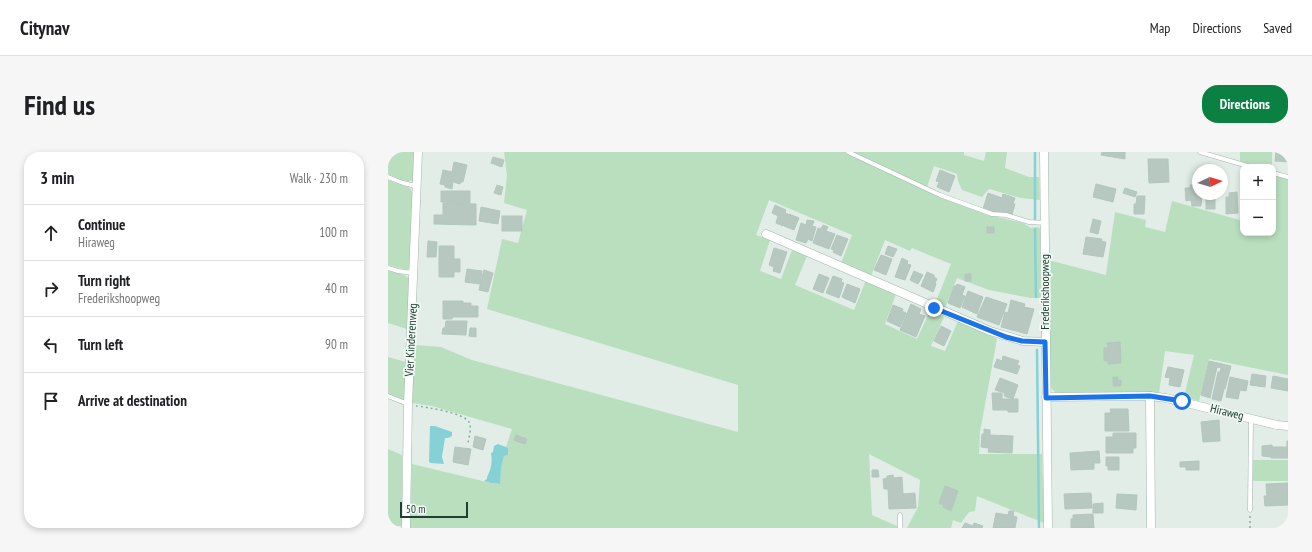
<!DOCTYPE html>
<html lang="en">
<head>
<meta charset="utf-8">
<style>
  :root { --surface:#fff; --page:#f6f6f6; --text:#202124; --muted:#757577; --line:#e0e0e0; --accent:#0b8043 }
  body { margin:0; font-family:"PT Sans Narrow",sans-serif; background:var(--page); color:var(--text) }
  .controls { position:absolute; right:12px; top:12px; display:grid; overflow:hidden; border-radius:8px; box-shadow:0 2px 6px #0003 }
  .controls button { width:36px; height:36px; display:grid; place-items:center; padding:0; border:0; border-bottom:1px solid var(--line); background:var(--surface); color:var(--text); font:20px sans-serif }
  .compass { position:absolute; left:804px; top:12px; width:36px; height:36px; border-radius:50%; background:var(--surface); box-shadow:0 2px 6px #0003; rotate:86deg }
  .scale { position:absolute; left:12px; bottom:10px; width:68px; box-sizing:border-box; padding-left:4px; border:2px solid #203f33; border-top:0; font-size:11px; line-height:14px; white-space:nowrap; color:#203f33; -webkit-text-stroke:3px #f2f9f5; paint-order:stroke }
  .stop { position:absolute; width:12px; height:12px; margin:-9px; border:3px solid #1a73e8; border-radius:50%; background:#fff }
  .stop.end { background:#1a73e8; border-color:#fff; box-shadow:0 1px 4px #0008 }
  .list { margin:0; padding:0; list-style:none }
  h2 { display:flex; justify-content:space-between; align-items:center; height:52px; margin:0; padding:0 16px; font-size:17px }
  h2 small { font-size:13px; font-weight:400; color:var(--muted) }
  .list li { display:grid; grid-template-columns:26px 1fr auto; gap:12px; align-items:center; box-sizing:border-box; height:56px; padding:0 16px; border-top:1px solid var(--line) }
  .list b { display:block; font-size:15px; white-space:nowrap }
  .list p { margin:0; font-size:13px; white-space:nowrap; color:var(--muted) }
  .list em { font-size:13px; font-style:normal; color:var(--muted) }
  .icon { flex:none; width:22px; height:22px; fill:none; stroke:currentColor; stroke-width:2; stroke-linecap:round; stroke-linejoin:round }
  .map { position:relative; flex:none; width:900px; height:376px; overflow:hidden; border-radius:16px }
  header { display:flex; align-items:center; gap:24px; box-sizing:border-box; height:56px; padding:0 20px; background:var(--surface); border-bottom:1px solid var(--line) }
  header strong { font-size:19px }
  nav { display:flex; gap:22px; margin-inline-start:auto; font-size:14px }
  .intro { display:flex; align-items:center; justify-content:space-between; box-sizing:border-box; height:96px; padding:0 24px }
  h1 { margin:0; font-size:28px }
  .button { padding:10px 18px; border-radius:16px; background:var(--accent); color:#fff; font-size:14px; font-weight:700 }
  main { display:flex; gap:24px; padding:0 24px }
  aside { flex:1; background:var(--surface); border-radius:16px; box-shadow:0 2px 6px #0003 }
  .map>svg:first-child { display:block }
  .green { fill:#b9dfbf }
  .water { fill:#86d1d5 }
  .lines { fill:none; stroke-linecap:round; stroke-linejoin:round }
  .stream { stroke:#86d1d5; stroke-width:2.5 }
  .building { fill:#b6c8bf; stroke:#b3c7bd }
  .service-casing { stroke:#a3b5ad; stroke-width:5 }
  .minor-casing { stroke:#a3b5ad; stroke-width:9 }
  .path { stroke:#80b29d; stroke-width:1.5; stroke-dasharray:2 3; stroke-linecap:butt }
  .service { stroke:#fff; stroke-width:4 }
  .minor { stroke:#fff; stroke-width:8 }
  .route { stroke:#1a73e8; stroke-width:5 }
  .labels { text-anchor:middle; stroke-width:3.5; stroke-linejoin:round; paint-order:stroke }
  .street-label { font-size:12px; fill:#203f33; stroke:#f2f9f5 }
</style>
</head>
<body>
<header>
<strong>Citynav</strong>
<nav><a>Map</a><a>Directions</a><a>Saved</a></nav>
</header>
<div class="intro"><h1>Find us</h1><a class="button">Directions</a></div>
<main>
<aside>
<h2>3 min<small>Walk · 230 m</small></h2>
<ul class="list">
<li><svg class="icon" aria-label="ahead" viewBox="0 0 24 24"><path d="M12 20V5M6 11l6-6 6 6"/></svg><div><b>Continue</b><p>Hiraweg</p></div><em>100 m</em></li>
<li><svg class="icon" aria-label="right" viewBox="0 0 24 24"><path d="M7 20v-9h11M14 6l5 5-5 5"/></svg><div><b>Turn right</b><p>Frederikshoopweg</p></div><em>40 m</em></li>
<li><svg class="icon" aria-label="left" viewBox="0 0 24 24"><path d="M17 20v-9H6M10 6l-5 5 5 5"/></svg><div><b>Turn left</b></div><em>90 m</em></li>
<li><svg class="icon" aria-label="arrive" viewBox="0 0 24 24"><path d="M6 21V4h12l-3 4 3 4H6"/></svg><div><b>Arrive at destination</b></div></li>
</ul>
</aside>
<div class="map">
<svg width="900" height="376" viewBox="0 0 900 376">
  <rect width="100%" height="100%" fill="#e1ede6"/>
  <!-- green -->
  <g class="green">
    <path d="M0,0H26L25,28C17,32 8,25 0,22Z"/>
    <path d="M116,0H457L476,9L595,60L596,62L635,71L643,76L650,75L652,77L653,146H643L601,138L569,126L557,156L547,152L563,112L524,96L522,99L497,88L483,124L453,111L464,83L381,48L368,83L382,88L372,119L393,127L404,98L419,104L407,133L466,158L478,128L508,142L497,172L529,187L542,159L556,165L543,194L557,199L570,169L609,187L592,280L591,302H654L656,371L589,344L587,359L581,360L573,371L565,368L563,376H519L530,355L532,328L481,302L484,363L509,374V376H22L24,312L103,331L111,332L113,316L116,304L119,303L120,296L118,295L124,277L44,254L24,251L27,193L53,195L84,208L350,280V233L99,157L114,87L130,91L139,58L116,51L119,23Z"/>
    <path d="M463,0H576V3L596,9L598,0H619L617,16L641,25H651L652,48L633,46L601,37L594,45L574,38L570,29L569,22L546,14L539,35Z"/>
    <path d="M852,0H884V15H870L852,10Z"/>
    <path d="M885,23L900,27V223L821,207L811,249L796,245L806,203L777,199L771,241H670L667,240L662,235L660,108L718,123L727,60L758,68L757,75L777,80L784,49L855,69V81H885Z"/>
    <path d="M0,28L22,36L25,41L22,115L19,118L0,113Z"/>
    <path d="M0,119C7,121 16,121 21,127L19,177L0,171Z"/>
    <path d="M0,205L18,210L16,247L14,249L0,245Z"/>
    <path d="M0,297L14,303V374H8L0,372Z"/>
    <path d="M865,308H900V329H864Z"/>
  </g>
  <!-- water -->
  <g class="water">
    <path d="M42,274H47L64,280V284L60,286H57L54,305L56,312L43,311L41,310Z"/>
    <path d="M110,292L118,295L120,296V303L116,304L113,316L112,332L103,331L96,329L99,327C99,323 101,322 102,318C104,312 104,306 103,301L105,300L106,294Z"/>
  </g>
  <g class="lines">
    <!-- stream -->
    <g class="stream">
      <path d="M647,0V68"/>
      <path d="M647,77L648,145"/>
      <path d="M649,198L651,376"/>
    </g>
  </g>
  <!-- building -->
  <g class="building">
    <path d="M714,0H737V7L713,3Z"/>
    <path d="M888,0H900V10L887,9Z"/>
    <path d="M105,5L116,8L114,15L103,11Z"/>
    <path d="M760,7H780L781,30L761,31Z"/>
    <path d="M66,10L79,13L75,30H73L72,32L65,30L64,37L57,35V33L52,32L55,18L64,20Z"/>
    <path d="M552,18L567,24L561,40L549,35L551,30L548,29Z"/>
    <path d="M708,32L728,37L725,50L705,45Z"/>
    <path d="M109,33L115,35L113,43L106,41Z"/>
    <path d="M802,33H810V42H814L813,54H804L803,48L798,49L797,36H802Z"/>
    <path d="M737,36L749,40L747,45L735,41Z"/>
    <path d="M53,39H82V51L53,50Z"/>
    <path d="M849,40L850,61L838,62V45H841V41Z"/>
    <path d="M600,41L614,46L615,42L627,46L625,52H627L624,63L614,60L613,63L595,57Z"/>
    <path d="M749,44H757L756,62H746V52H748Z"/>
    <rect x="818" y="47" width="9" height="10"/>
    <path d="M55,51L88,52V73L46,72V63H55Z"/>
    <path d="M387,53L398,58L397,61L400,62L395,74L388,71L390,64L384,61Z"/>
    <path d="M93,55L112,59L110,72L91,69Z"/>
    <path d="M401,62L411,66L406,78L396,74Z"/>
    <rect x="114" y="64" width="20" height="15"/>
    <path d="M705,67L713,69L710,82L702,80Z"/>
    <path d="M419,68L426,69L424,74L428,75L424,89L420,87L418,91L408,88L413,71L418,73Z"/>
    <path d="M435,73L440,75L438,79L447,82L441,97L425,91L430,76L433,77Z"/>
    <rect x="599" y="75" width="7" height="6"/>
    <path d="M449,83L460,87L453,104L445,100L446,98L443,97Z"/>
    <path d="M698,85L714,87L713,89L718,90L715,105L695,102Z"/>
    <path d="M40,89L49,90L48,105H39Z"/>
    <path d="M51,94H66V107H72V120H66V125H51Z"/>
    <path d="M500,94L509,97L505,105L497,102Z"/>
    <path d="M386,96L399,100L392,121L385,119L386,115L381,113Z"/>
    <path d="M493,103L504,107L498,123L486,118Z"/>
    <path d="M514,106L520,109L519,112L523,113L517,128L507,125Z"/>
    <path d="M79,117L94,119L92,132L77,130Z"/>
    <path d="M96,118L105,121L100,140L91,138Z"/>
    <path d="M526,119L535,123L530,132L522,128Z"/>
    <path d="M539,120L546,123V125L549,127L547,131L548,132L545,140L533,134Z"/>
    <path d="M431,122L441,126L435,141L425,137Z"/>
    <rect x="577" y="122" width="6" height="7"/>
    <path d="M445,124L454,127L453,130L456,131L451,146L438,141Z"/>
    <path d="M459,132L472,137L467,151L454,145Z"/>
    <path d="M569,132L577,135L574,143L577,144L572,156L560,151L566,134H568Z"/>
    <path d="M580,139L595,145L589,162L574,155Z"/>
    <path d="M598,145L619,152L611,173L589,165Z"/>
    <path d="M623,148L637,152L636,155L646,157L639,182L613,175L617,160L620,161Z"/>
    <path d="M55,149H75V151H83V154H90V165H64V167H55Z"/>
    <path d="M523,152L533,157L531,162L537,164L528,185L512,178Z"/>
    <path d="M505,153L515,157L514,159L518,161L512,175L499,169Z"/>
    <path d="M58,169H79L78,183L54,182L55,176H57Z"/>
    <path d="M553,174L563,179L556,194L546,189Z"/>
    <path d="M82,176H88V185L81,184Z"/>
    <path d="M732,190L733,211L720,212V209H716V196H720L719,191Z"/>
    <path d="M615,204L631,209L629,213L632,214L629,222L606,215L609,207L614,209Z"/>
    <path d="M821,209L843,214L837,237H836L833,249L824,247L830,220H832L833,216L829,215L822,246L813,243Z"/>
    <path d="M780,215L796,218L792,235L781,233L782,226L777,225Z"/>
    <path d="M864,222L878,224L877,235L862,233Z"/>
    <path d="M885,224L900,227V239L883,236Z"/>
    <path d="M725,225H730V228H733V234H725Z"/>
    <path d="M842,225L860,229L858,239L852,238L850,247L838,245Z"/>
    <path d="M612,226L630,233L625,247L616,244L617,241L607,238Z"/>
    <path d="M604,241H614V247H630V260H620V258H605Z"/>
    <path d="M722,257H740L741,279H717V261H723Z"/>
    <path d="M831,268L832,289L815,290L813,270Z"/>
    <path d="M596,277L602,278V283L625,284L624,301L600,300L601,296L593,295L594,282H596Z"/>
    <path d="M725,281H748V296H745V301H718V285H725Z"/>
    <path d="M128,283L139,287L137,292L126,288Z"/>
    <path d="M87,284L98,287L95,298L85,295Z"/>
    <path d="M899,289H900V306H883V305L874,304V294L884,293V295H899Z"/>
    <path d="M67,295L83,297L80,313L65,310Z"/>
    <path d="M711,299L712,311H706V317L683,318L682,301Z"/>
    <path d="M718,305H731V318H720V314H718Z"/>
    <path d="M811,309V318H798V315H792V310Z"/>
    <path d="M484,318H490L491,325H484Z"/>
    <path d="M505,323L506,326L514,325L515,342L527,341L528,356L501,357L500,337H496L495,327L499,326V324Z"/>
    <path d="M900,331V353L877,354L876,344H879L878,332Z"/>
    <path d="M557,334L570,339L563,359L555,355L556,353L551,351Z"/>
    <path d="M703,341L704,356L677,357L676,342Z"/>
    <path d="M729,342L749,343L748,358L728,356Z"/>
    <path d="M715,351V361H705V352Z"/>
    <path d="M621,359H626L625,364L629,365L627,376H605L608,361L620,363Z"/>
    <path d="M705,362L706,376H683V367H685V363Z"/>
    <path d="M577,371L585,374L586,371L595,374L594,376H574Z"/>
  </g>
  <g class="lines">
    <!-- service casing -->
    <g class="service-casing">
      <g id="service">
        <path d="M460,0L552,43L604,62L618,63L641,70L657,71"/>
        <path d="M812,0L863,15"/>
        <path d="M885,21L900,25"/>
        <path d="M0,25L15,31L28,34"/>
        <path d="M0,116L10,119L25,121"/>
        <path d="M0,244L20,252"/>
        <path d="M862,358L863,267"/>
        <path d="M0,374L6,376"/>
        <path d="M512,376V363"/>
      </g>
    </g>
    <!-- minor casing -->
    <g class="minor-casing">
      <g id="minor">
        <path d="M656,0L660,376"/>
        <path d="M378,82L602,179L635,189L657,190"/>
        <path d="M762,244L763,376"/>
        <path d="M658,245L762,244L778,246L889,273L900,274"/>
        <path d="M18,376L20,252L30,0"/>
      </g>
    </g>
    <!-- path -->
    <g class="path">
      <path d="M28,254C38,255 76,261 81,270C84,275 81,285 80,291"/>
      <path d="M862,364V376"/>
    </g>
    <!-- service -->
    <use href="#service" class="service"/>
    <!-- minor -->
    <use href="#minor" class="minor"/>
  </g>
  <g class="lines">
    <!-- route -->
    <path class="route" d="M546,156L618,185L634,189L657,190L658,246L762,244L794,249"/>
  </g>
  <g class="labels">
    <!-- street labels -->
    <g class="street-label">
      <text transform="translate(657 140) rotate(-90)" y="4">Frederikshoopweg</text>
      <text transform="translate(23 188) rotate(-87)" y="4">Vier Kinderenweg</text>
      <text transform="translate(839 260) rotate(14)" y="4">Hiraweg</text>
    </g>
  </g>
</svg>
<div class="controls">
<button>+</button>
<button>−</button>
</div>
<svg class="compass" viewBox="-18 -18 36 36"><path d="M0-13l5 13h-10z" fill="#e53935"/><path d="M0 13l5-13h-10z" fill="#757577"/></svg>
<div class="scale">50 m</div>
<div class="stop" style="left:794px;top:249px"></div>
<div class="stop end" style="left:546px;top:156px"></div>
</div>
</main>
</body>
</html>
